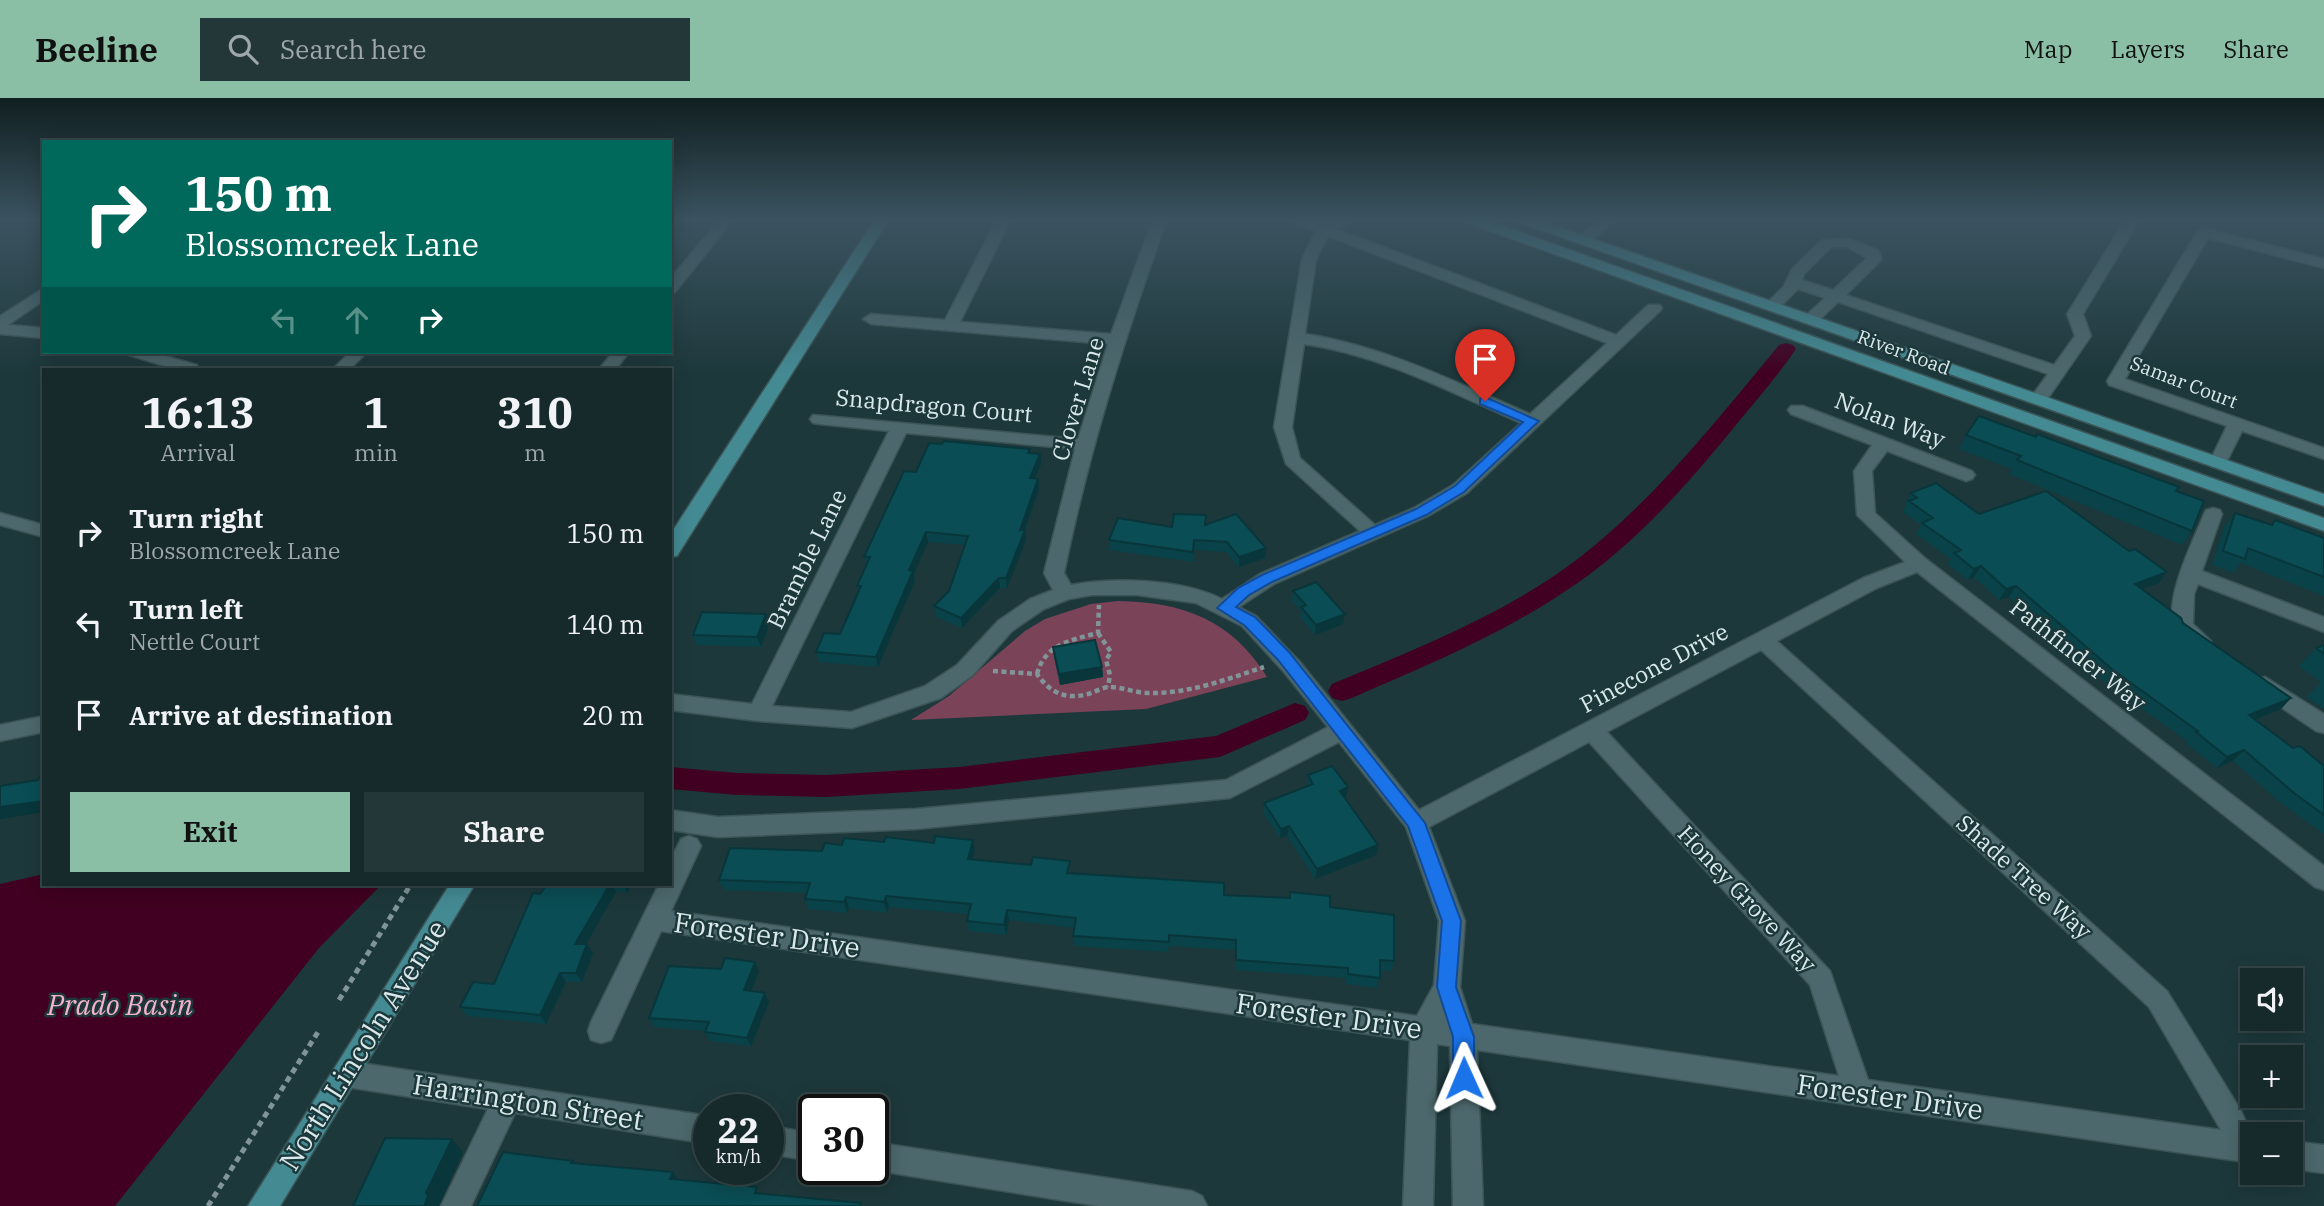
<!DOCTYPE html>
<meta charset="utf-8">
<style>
:root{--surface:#162a2c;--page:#233638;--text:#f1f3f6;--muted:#9ea7a9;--line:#354648;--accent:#8abfa5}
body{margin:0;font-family:"IBM Plex Serif",serif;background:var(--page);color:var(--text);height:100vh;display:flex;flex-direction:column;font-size:26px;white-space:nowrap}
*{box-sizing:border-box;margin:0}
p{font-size:23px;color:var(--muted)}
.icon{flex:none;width:38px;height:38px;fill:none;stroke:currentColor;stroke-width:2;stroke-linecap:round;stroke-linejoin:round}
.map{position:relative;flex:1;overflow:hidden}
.drawer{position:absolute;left:42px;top:270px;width:630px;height:518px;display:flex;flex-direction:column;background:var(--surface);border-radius:0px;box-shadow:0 4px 18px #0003,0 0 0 2px var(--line)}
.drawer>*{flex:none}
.hud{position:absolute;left:42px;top:42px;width:630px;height:214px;border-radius:0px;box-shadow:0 4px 18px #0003,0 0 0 2px var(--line);background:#00695c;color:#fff;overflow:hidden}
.fabs{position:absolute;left:2240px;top:870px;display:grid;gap:14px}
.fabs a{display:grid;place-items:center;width:63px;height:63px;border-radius:0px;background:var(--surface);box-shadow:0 4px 18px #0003,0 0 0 2px var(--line);font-size:35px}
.speed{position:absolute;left:693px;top:996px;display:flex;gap:14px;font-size:35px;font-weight:700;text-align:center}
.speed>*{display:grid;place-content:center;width:91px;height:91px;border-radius:50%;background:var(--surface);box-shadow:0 4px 18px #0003,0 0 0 2px var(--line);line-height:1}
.speed small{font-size:18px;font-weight:400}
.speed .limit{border:4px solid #111;border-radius:10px;background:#fff;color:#111}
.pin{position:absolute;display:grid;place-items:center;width:60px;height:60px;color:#fff;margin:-72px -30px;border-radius:50% 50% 50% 0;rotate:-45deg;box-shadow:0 0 7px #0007}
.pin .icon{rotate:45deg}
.me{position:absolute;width:77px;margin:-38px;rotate:359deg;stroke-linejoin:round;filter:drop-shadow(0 0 5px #0008)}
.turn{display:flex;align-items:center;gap:24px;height:147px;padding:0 28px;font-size:32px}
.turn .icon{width:91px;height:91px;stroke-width:2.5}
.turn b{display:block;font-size:49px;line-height:60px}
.lanes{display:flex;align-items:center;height:66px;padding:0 28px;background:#0003;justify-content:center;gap:35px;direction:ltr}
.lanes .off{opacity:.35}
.eta{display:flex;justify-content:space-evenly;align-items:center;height:119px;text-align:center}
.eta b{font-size:42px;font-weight:700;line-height:49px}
.cta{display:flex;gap:14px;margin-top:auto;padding:14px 28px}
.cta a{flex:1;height:80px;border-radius:0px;background:var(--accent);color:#111;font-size:28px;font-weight:700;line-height:80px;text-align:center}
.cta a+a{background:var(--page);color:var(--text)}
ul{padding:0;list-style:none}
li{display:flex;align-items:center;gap:21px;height:91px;padding:0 28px}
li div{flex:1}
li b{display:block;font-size:26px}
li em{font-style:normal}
header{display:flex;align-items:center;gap:42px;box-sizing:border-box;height:98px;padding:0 35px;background:var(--accent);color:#111}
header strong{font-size:33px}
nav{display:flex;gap:38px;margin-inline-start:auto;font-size:24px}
.search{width:490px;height:63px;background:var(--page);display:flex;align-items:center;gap:18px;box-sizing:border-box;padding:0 24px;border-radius:0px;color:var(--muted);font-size:26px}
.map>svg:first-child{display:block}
.green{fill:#7b4358}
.water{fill:#410021}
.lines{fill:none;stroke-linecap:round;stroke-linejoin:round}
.canal{fill:#410021;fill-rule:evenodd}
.minor-casing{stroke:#3b5456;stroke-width:3}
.major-casing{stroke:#3b5456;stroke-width:3}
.path-far1{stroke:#819598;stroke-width:4.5;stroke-dasharray:5 3.5;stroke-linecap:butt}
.path{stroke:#819598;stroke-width:5;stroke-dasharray:6 4.5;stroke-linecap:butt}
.minor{fill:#4c686c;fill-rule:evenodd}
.major{fill:#448a93;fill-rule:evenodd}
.wall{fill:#094248}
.shaded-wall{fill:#08363b}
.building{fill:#0b4d54;stroke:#08363b;stroke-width:2}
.route{fill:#1a73e8;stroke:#114b97;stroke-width:2}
.labels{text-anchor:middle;stroke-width:5;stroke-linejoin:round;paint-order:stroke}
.far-street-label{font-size:19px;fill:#dae9eb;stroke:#1d383b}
.street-label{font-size:23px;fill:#dae9eb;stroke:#1d383b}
.near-street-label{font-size:28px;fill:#dae9eb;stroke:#1d383b}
.near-water-label{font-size:28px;font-style:italic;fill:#f4b3ca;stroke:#1d383b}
</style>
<header>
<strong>Beeline</strong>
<div class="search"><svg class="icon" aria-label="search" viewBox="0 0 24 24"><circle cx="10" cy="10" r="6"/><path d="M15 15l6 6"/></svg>Search here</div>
<nav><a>Map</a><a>Layers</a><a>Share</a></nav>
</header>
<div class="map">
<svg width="2324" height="1108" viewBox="0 0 2324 1108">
<rect width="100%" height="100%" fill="#1d383b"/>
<path class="green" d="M1118 503C1183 504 1232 522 1267 579L1146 611 911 622 949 598 1025 533 1045 521 1091 506Z"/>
<path class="water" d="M44 776V786H382L319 850 115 1108H0V786Z"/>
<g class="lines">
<g class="canal">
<path d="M1786 245 1793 247 1796 251C1779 276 1759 299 1740 322 1688 386 1632 451 1561 496 1496 539 1423 569 1352 600L1342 603 1332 600 1328 593 1332 586C1417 550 1506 516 1579 460 1656 400 1717 322 1779 247Z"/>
<path d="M1295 605 1305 608 1309 615 1305 622 1220 659 959 691 826 699 737 697 670 691V669L737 675 826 677 959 669 1216 638Z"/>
</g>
<g class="minor-casing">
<g id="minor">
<path d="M720 121H734L675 194 670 196V181Z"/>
<path d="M997 121H1011L960 224 1111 236 1153 121H1167C1125 239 1089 352 1064 475L1071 487C1116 479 1181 481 1222 501L1260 476 1360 433 1286 366 1274 329 1302 161 1316 133 1291 124 1289 121 1316 124V121H1330V124L1357 121 1336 131 1616 237 1648 207H1660L1662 210 1660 213 1467 395 1428 418 1274 486 1239 509 1256 518 1300 564 1419 712 1863 480 1905 464 1857 417 1854 373 1872 347 1791 316 1788 312 1791 308H1803L1972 373 1975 377 1972 381 1966 383 1887 353 1872 373 1875 415 1926 461 2324 768V792L2315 789 1917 474 1877 490 1777 543 2167 893 2240 1011 2252 1037V1065L1477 952 1483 1108H1453L1450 948 1437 946 1433 1108H1403L1410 942 661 833 611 942 601 945 591 942 588 933 591 924 659 786H670V762L681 741 689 738 697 741 701 748 671 813 1417 918 1434 887 1439 823 1406 729 1339 644 1230 700 916 731 718 739 670 732V712L718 719 916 711 1226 682 1328 629 1284 574 1242 528 1196 505 1137 497H1092L1069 501 1044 511 1012 533 973 577 941 600 852 630 758 623 670 612V596L752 606 889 333 819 326 813 325 810 321 813 317 1078 341 1108 246 871 226 863 221 871 216 945 222ZM1328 138 1607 245 1530 316C1457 285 1385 248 1305 236L1316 161ZM1304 246C1381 257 1450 294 1521 325L1453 387 1414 410 1375 427 1300 360 1292 329ZM906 335 1075 351 1044 475 1053 492 1030 501 998 523 957 567 925 588 851 614 772 608ZM1761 552 2149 909 2221 1032 1868 982 1830 873 1607 634ZM1589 644 1810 887 1839 978 1472 926 1460 889 1465 823 1429 729Z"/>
<path d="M1601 121H1617L1588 145H1578L1576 142 1578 139Z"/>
<path d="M2126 121H2140L2083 216 2091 238 2044 306 2038 307 2029 302 2048 276 1838 204 1816 225H1804L1802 222 1804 219 1825 200 1798 191 1778 211 1772 213 1764 208 1784 188 1792 171 1822 142 1849 141 1878 152 1882 161 1846 197 2054 267 2075 238 2067 216ZM1831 149H1847L1867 160 1833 192 1802 182 1804 176Z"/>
<path d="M2204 130 2324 161V170L2208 140 2125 281 2324 350V361L2242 333 2224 369H2212L2209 365 2227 328 2109 287 2107 283 2197 134Z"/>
<path d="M44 190V202L8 227 44 230V240L0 236V218Z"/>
<path d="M127 254H151L197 267 199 271H174L129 257Z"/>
<path d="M350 254H367L350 271H333Z"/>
<path d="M613 254H629L616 271H599Z"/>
<path d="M2213 410 2220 412 2222 416 2202 473 2324 519V534L2198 486 2194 496 2193 526 2211 543 2208 548C2197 551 2192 547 2184 540 2179 537 2174 534 2173 528 2166 496 2192 446 2204 416L2206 412Z"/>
<path d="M0 415 44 427V439L0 427Z"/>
<path d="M2265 579 2324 616V635L2316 633 2257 593 2254 587 2257 581Z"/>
<path d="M44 618V634L0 643V627Z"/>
<path d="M347 963 709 1018V1046L515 1015 471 1108H441L488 1011 347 989 337 985 333 976 337 967Z"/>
<path d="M768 1028 814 1035V1063L768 1056Z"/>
<path d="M2291 1043 2324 1047V1075L2291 1071Z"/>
<path d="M873 1044 1192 1093 1202 1098 1207 1108H1098L873 1072 870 1071H873Z"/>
</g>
</g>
<g class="major-casing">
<g id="major">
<path d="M875 121H889L677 458 670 459V437Z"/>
<path d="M1463 121H1483L2324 420V433L1465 124Z"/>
<path d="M1516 121H1536L2324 396V408L1518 124Z"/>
<path d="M450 786H475L280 1108H248Z"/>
</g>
</g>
<g class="path-far1">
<path d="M1098 535 1111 554 1106 562 1110 577 1108 589"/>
<path d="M993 573 1037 576C1050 595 1066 602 1088 596 1095 594 1103 589 1109 589 1123 589 1138 596 1152 595 1191 595 1228 581 1264 569"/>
<path d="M1037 576C1045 546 1071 542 1098 535L1099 507"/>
</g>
<g class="path">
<path d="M339 902 411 786"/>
<path d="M208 1108 318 934"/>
</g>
<use href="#minor" class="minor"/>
<use href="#major" class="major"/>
</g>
<g class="wall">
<path d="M1966 337 2176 393 2192 433 2182 447 2009 376 2012 371 1959 351Z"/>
<path d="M1030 355 1040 356 1041 366 1035 381H1038L1039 391 1025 432 1026 442 1007 490H1000L962 530 936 519 934 508 949 493 965 447 928 444 914 476 915 483 878 569 819 564 816 554 840 536 858 495 857 488 866 468 864 459 916 374Z"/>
<path d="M1911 395 1979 416 2159 485 2142 491 2183 525 2291 600 2281 611 2255 622 2293 650 2324 668V736L2282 706 2233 663 2217 670 2186 645 2187 643 2105 584 2009 499 1999 502 1974 479 1968 482 1947 466 1951 461 1916 436 1921 427 1903 414 1906 407 1905 406Z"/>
<path d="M2235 415 2271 427 2275 422 2324 440V498L2241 465 2233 475 2212 467 2224 429Z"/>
<path d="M1206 426 1266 450 1265 460 1239 469 1226 454 1194 452 1193 464 1110 452 1109 442 1172 429Z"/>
<path d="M1293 493 1343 526 1315 537 1300 519 1301 513 1292 503Z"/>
<path d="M769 526 761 549 697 547 693 537Z"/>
<path d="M2324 547V611L2307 599 2321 584 2299 568 2316 550Z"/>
<path d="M1053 549 1102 569 1103 579 1060 587 1054 559Z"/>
<path d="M1308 677 1348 689 1346 699 1345 700 1376 757 1315 781 1287 738 1280 740 1263 715 1264 705 1307 688Z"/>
<path d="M973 742 975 752 972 761 1070 773V775L1224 797 1330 809 1394 863 1391 873 1380 872 1377 890 1346 886V880L1235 872V852L1169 848 1168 854 1074 848 1073 838 1074 830 1009 822 1006 837 969 833 967 823 968 816 889 809 887 815 849 810 847 815 808 811 805 801 807 795 724 792 719 782 822 753 842 747 884 744 934 745Z"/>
<path d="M547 786H632L627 795 616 794 586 846 593 855 582 884H566L546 926 467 918 460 909 494 886Z"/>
<path d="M759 873 751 893 769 904 751 948 710 943 705 934 706 933 654 929 649 920Z"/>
</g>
<g class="shaded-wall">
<path d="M1040 356 1041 366 1031 390 1030 380Z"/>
<path d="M1038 381 1039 391 1023 437 1025 432 1026 442 1007 490 1006 480 1020 432Z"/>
<path d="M926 434 928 444 914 476 915 483 878 569 876 559 909 472Z"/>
<path d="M1266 450 1265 460 1239 469V459Z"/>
<path d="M1981 468 1974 479 1968 482 1974 471Z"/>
<path d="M2167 474 2159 485 2126 497 2135 486Z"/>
<path d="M999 480 1000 490 962 530 961 520Z"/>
<path d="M2016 488 2009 499 1999 502 2006 491Z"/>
<path d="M766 516 769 526 761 549 757 539Z"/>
<path d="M1345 516 1343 526 1315 537 1316 527Z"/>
<path d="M1102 569 1103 579 1060 587 1059 576Z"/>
<path d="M2291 600 2281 611 2239 628 2249 617Z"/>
<path d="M2244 652 2233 663 2217 670 2227 659Z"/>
<path d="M1348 689 1346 699 1338 702 1340 693Z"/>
<path d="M44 703V714L1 721 0 722V709Z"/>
<path d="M1289 728 1287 738 1280 740 1281 731Z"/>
<path d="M973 742 975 752 970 771 968 761Z"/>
<path d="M1378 747 1376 757 1315 781 1317 771Z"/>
<path d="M610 786H612L616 794 581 855 575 846Z"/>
<path d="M623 786H632L627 795Z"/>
<path d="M886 798 889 809 887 815 884 804Z"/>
<path d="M846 799 849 810 847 815 844 804Z"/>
<path d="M1007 812 1009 822 1006 837 1004 827Z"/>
<path d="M587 846 593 855 582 884 576 875Z"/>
<path d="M755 864 759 873 748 901 744 892Z"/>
<path d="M560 875 566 884 546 926 540 917Z"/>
<path d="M765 895 769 904 751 948 747 940Z"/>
<path d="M452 1041 463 1054 439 1108H424L426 1095Z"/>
<path d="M673 1074 681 1086 670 1081Z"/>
</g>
<g class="building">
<path d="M1979 318 2036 339 2037 336 2179 389 2176 393 2204 403 2192 433 2017 362 2021 358 1966 337Z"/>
<path d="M944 343 1030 351 1028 355 1040 356 1030 380 1038 381 1020 432H1025L1006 480H999L961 520 934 508 949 493 968 438 926 434 909 472 913 473 876 559 816 554 824 535 840 536 861 488H857L870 459H864L904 373 916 374 929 345 942 346Z"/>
<path d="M1936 385 1979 416 2046 393 2129 453 2135 451 2167 474 2135 486 2181 520 2183 525 2291 600 2249 617 2293 650 2300 648 2324 668V717L2294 695 2244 652 2227 659 2196 634 2198 633 2113 572 2016 488 2006 491 1981 468 1974 471 1954 455 1961 452 1922 425 1933 420 1909 403 1917 400 1911 395Z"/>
<path d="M2235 415 2272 427 2275 422 2324 440V479L2248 450 2245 461 2223 453Z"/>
<path d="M1174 416 1206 417 1205 427 1236 416 1266 450 1239 459 1227 444 1194 442 1193 454 1109 442 1118 420 1172 429Z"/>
<path d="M1316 484 1345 516 1316 527 1301 509 1306 507 1293 493Z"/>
<path d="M702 514 766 516 757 539 693 537Z"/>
<path d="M1095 542 1102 569 1059 576 1053 549Z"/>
<path d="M2324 547V556L2316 550Z"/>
<path d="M1332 668 1348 689 1340 693 1378 747 1317 771 1289 728 1281 731 1264 705 1313 686 1308 677Z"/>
<path d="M44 672V703L0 709V688L38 682Z"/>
<path d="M935 738 973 742 968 761 1031 767 1033 759 1070 763 1067 775 1224 785V797L1290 800V794L1330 798V809L1394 817V863L1380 862V880L1348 876V870L1236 862V842L1169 837V844L1073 838 1076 820 1007 812 1004 827 967 823 971 806 886 798 884 804 846 799 844 804 805 801 810 785 719 782 730 750 822 753 825 745 842 747 844 740 884 744 886 739 934 745Z"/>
<path d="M547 786H610L575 846H587L576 875H560L540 917 460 909 473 884 494 886 533 795 540 796Z"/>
<path d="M725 860 755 864 744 892 765 895 747 940 705 934 709 924 649 920 669 868 721 871Z"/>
<path d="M385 1040 452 1041 426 1095 428 1098 424 1108H353Z"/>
<path d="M503 1054 573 1063 571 1065 673 1074 670 1081 757 1089 755 1095 861 1105 860 1108H477Z"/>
</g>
<linearGradient id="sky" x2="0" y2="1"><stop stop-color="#101f20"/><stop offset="0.44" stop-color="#3a5360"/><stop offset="1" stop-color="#3a5360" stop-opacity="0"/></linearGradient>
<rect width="2324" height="276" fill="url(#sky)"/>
<path class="route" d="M1485 299 1539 323 1464 394 1426 417 1272 484 1249 497 1236 509 1255 519 1289 554 1425 725 1461 823 1456 889 1474 939V980L1471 987 1464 990 1456 987 1453 980V939L1437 889 1442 823 1408 728 1278 562 1244 527 1217 510 1238 490 1262 477 1416 411 1455 388 1523 324 1480 306V301Z"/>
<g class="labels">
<g class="far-street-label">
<text transform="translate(1904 254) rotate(20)" y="7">River Road</text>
<text transform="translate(2184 284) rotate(21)" y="7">Samar Court</text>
</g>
<g class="street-label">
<text transform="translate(1078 301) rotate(-73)" y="8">Clover Lane</text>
<text transform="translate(934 308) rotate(5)" y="8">Snapdragon Court</text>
<text transform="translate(1890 322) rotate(21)" y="8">Nolan Way</text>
<text transform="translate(807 461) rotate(-64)" y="8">Bramble Lane</text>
<text transform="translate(2078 557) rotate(38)" y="8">Pathfinder Way</text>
<text transform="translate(1654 570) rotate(-28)" y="8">Pinecone Drive</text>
<text transform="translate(2024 779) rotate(42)" y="8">Shade Tree Way</text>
<text transform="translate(1747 801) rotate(47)" y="8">Honey Grove Way</text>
</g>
<g class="near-street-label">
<text transform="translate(767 837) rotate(8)" y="10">Forester Drive</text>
<text transform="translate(1329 918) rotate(8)" y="10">Forester Drive</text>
<text transform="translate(363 947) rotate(-58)" y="10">North Lincoln Avenue</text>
<text transform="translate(1890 999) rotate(8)" y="10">Forester Drive</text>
<text transform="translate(528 1004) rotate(9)" y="10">Harrington Street</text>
</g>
<g class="near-water-label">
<text x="120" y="917">Prado Basin</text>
</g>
</g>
</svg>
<div class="fabs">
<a><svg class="icon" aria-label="sound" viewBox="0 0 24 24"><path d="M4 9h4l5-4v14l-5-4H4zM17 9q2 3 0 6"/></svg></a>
<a>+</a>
<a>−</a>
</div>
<div class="speed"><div>22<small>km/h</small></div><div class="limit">30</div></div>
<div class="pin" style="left:1485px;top:303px;background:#d93025"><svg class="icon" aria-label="arrive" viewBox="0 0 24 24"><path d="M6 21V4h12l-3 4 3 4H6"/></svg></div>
<svg class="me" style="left:1464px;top:980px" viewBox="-20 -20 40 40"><path d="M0-17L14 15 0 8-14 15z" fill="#1a73e8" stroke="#fff" stroke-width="4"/></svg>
<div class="hud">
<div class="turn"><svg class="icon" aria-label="right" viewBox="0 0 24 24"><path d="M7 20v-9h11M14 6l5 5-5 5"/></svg><div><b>150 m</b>Blossomcreek Lane</div></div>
<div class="lanes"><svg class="icon off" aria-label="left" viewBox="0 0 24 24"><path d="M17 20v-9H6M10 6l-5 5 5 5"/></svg><svg class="icon off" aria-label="ahead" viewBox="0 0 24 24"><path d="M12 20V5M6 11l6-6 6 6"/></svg><svg class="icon" aria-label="right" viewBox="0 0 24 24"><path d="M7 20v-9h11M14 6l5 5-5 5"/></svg></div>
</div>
<section class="drawer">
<div class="eta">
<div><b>16:13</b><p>Arrival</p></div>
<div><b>1</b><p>min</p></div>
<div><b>310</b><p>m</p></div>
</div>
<ul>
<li><svg class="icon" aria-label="right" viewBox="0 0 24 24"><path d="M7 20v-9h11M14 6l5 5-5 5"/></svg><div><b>Turn right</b><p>Blossomcreek Lane</p></div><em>150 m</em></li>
<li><svg class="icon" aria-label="left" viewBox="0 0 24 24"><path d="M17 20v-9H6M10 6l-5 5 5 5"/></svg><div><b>Turn left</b><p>Nettle Court</p></div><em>140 m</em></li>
<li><svg class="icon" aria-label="arrive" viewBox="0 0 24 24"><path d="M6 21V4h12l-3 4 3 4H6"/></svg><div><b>Arrive at destination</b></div><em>20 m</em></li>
</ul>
<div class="cta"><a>Exit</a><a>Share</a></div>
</section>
</div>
